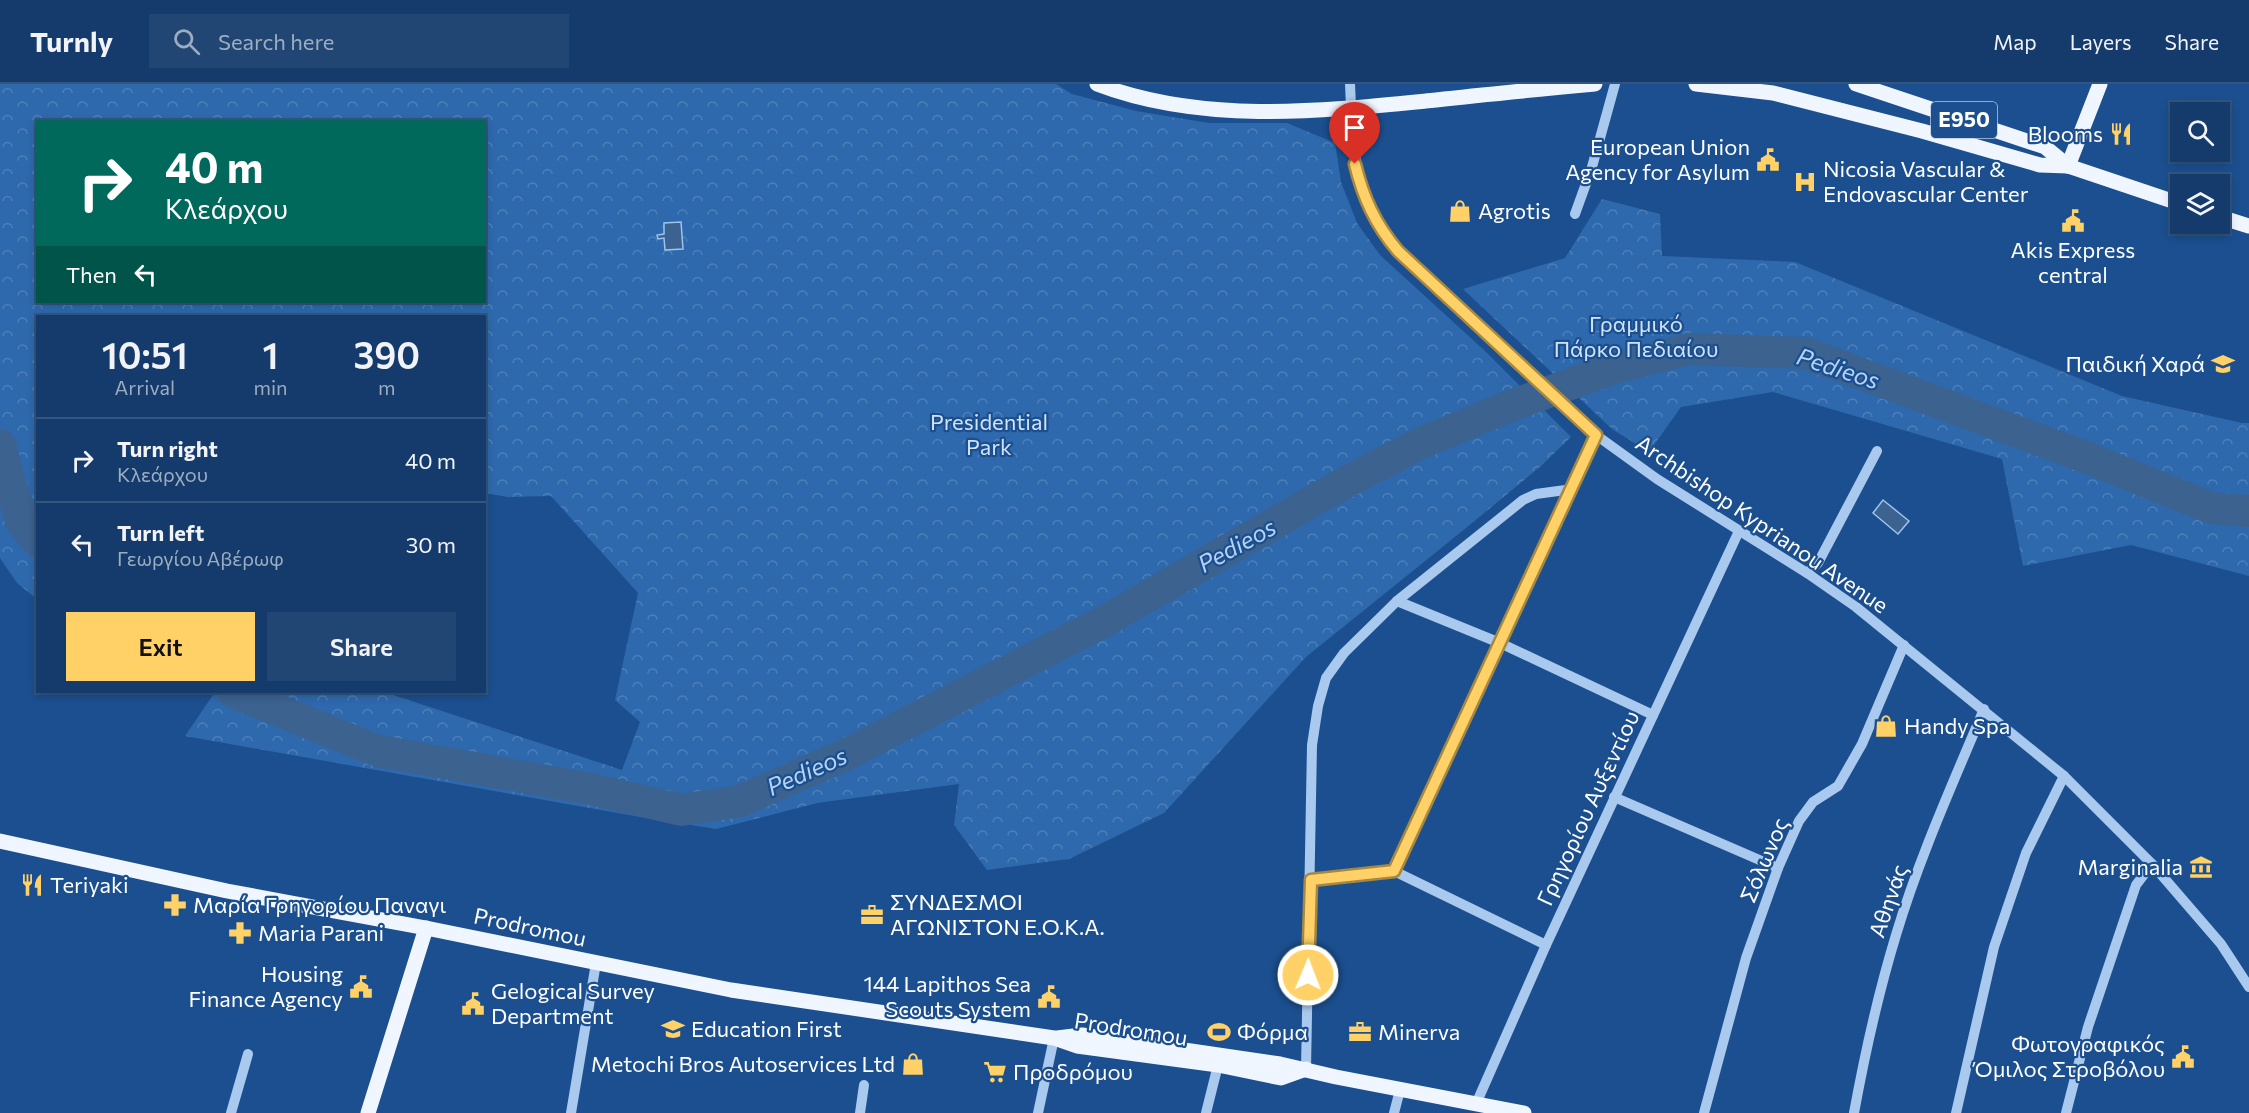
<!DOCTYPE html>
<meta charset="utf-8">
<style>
:root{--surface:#143b6b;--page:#214673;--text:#f1f3f6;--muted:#9dadc1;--line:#33557e;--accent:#ffd166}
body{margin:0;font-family:Commissioner,sans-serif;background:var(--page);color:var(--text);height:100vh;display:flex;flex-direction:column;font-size:22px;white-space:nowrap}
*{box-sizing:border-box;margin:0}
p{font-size:20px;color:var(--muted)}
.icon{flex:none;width:33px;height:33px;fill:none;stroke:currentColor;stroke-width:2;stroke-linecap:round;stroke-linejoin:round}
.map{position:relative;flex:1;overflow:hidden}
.drawer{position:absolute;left:36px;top:231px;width:450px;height:378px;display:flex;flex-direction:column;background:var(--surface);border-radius:0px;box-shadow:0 3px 9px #0003,0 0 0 2px var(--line)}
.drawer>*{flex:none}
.banner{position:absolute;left:36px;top:36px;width:450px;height:183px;border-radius:0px;box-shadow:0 3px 9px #0003,0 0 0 2px var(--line);background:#00695c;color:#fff;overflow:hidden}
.controls{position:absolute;left:2170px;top:18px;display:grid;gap:12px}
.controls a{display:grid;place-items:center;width:60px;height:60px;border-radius:0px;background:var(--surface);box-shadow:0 3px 9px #0003,0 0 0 2px var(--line);font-size:30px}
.pin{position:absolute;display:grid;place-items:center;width:51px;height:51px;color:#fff;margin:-62px -26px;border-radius:50% 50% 50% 0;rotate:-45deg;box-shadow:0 0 6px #0007}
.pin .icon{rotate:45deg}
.me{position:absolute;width:66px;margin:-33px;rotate:1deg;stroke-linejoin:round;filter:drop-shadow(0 0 4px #0008)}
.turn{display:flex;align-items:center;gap:21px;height:126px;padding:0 30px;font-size:27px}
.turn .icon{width:78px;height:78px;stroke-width:2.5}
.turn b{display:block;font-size:42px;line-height:51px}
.then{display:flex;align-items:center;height:57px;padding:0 30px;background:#0003;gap:12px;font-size:22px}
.eta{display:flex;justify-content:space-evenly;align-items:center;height:102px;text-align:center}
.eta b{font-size:36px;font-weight:600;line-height:42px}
.action{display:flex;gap:12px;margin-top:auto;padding:12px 30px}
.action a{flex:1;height:69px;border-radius:0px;background:var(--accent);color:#111;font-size:24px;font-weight:600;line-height:69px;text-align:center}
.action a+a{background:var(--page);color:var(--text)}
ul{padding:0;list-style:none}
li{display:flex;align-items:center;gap:18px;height:84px;padding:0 30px;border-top:2px solid var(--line)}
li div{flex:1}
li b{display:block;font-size:22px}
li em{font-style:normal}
header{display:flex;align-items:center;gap:36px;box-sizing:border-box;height:84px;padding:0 30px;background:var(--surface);border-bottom:2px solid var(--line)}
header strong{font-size:28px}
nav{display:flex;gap:33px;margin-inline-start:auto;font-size:21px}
.search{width:420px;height:54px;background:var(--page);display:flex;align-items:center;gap:15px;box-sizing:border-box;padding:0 21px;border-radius:0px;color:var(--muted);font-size:22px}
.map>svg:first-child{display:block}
.park{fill:url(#park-crowns);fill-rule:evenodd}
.water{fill:#3c6290;stroke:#9cc4f0;stroke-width:1.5}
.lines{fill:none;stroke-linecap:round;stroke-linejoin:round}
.river{stroke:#3c6290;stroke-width:32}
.minor{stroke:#a9c9ee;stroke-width:10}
.major{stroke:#f0f6ff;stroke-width:15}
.route-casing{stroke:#a68842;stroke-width:15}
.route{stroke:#ffd166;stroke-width:10}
.labels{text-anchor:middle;stroke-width:4.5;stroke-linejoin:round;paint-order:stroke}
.shield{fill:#1b4f8f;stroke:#bbcadd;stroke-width:1.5}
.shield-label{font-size:21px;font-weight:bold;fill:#fff}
.poi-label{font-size:22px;fill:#fff;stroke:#1b4f8f;text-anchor:start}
.park-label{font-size:22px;fill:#cfe3fa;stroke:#1b4f8f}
.street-label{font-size:22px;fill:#fff;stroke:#1b4f8f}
.water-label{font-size:24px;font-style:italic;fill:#b5d3f5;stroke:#1b4f8f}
</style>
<header>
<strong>Turnly</strong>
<div class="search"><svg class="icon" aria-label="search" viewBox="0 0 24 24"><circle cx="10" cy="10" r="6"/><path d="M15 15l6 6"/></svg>Search here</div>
<nav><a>Map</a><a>Layers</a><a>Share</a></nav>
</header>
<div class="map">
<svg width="2249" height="1029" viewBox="0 0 2249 1029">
<defs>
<pattern id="park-crowns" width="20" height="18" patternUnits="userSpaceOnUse" patternTransform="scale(1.5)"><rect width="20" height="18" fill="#2e69ad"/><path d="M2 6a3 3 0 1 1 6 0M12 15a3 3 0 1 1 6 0" fill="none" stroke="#4d80b9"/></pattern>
</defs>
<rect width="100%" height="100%" fill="#1b4f8f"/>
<g class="park">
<path d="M0 0H1056L1072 10 1136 27 1209 39H1287L1335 59 1341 98 1357 139 1380 171 1485 267 1571 353 1541 382 1466 444 1306 573 1164 729 1069 775 987 786 954 741 959 700 817 719 716 745 629 731 185 652 215 608H384L622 686 640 638 615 616 638 509 551 412 508 413 485 409 484 232H38L37 515 17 499 0 474ZM38 38H484V218H38Z"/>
<path d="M1602 115 1660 130 1662 172 1795 178 2122 312 2242 339H2249V492L2131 461 2023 482 2002 375 1773 308 1681 323 1649 368 1612 345 1463 205 1565 174Z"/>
</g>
<g class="water">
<path d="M681 138 683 165 665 166 664 154 658 155 657 151 664 150V139Z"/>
<path d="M1883 416 1909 437 1898 450 1873 429Z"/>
</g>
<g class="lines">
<g class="river">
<path d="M0 361 21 437 38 458"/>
<path d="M233 608 378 667 591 705 681 726 740 717 845 671 1105 537 1337 403 1419 360 1505 324 1614 284 1689 265 1805 269 2088 374 2211 424 2249 427"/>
</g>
<g class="minor">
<path d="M1350 0C1353 66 1353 114 1398 167L1596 351 1657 395 1807 489 1856 523 2064 692 2152 780 2221 860 2249 903"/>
<path d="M1575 130 1592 83 1615 0"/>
<path d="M1807 489 1818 479 1877 367"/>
<path d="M1397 517 1500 559 1653 631"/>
<path d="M1614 713 1778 784"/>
<path d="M1394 787 1596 351"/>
<path d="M1311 796 1394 787 1546 861"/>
<path d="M1306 985 1312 661 1318 622 1326 594 1344 569 1397 517 1523 416 1536 410 1573 405"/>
<path d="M1476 1020 1546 861 1739 447"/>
<path d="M231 1029 248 970"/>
<path d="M571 1029 596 879"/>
<path d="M860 1029 864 1001"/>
<path d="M1038 1029 1054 954"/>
<path d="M1206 1029 1218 981"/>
<path d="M1394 1029 1400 1006"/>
<path d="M1704 1029 1746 874 1778 784 1799 737 1813 718 1838 702 1862 660 1904 561"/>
<path d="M1854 1029C1865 969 1878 910 1896 851 1919 774 1953 699 1984 625"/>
<path d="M1956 1029 1994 863 2026 769 2064 692"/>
<path d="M2066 1029 2088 943 2136 801 2152 780"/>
</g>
<g class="major">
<path d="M1097 0C1204 41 1325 27 1436 16 1489 10 1542 5 1595 0"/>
<path d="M1696 0 1773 9 1922 47 2040 81 2068 82 2181 120"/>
<path d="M1856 0 2045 63 2068 82"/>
<path d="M2068 82 2100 0"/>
<path d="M2220 133 2249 142"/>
<path d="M0 757 227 807 426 844 731 906 1054 954 1077 962 1218 981 1281 994 1306 985"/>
<path d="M1057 954 1082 951 1280 980 1336 993 1524 1029"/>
<path d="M368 1029 426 844"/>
</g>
</g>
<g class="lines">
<g class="route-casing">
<path id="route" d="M1308 891 1311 796 1394 787 1596 351 1398 167C1375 140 1363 113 1355 80"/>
</g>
<use href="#route" class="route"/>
</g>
<defs>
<g id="restaurant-bare" transform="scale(1.8)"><path d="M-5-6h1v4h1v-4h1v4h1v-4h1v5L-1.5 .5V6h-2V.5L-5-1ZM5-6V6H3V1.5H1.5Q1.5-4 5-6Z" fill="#ffd166" stroke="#1b4f8f" stroke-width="2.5" paint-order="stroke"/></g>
<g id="civic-bare" transform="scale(1.8)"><path d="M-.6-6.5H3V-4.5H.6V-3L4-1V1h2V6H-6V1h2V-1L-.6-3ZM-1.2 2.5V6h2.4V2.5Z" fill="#ffd166" stroke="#1b4f8f" stroke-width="2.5" paint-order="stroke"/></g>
<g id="hospital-bare" transform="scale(1.8)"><path d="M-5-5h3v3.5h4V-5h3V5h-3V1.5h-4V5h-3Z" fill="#ffd166" stroke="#1b4f8f" stroke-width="2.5" paint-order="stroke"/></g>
<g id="shop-bare" transform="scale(1.8)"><path d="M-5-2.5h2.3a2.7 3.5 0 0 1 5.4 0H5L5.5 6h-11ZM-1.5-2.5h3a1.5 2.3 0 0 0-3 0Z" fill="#ffd166" stroke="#1b4f8f" stroke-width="2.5" paint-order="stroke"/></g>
<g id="school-bare" transform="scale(1.8)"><path d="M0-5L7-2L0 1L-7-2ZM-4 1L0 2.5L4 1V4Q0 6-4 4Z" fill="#ffd166" stroke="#1b4f8f" stroke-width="2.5" paint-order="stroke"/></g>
<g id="museum-bare" transform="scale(1.8)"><path d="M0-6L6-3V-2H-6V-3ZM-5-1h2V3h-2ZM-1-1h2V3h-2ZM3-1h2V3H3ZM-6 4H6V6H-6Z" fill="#ffd166" stroke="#1b4f8f" stroke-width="2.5" paint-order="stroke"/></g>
<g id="pharmacy-bare" transform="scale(1.8)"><path d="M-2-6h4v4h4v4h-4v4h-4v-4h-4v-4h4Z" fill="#ffd166" stroke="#1b4f8f" stroke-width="2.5" paint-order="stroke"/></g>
<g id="office-bare" transform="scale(1.8)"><path d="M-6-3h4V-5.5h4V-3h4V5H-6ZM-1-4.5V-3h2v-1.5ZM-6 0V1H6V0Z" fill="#ffd166" stroke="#1b4f8f" stroke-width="2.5" paint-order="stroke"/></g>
<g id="stadium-bare" transform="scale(1.8)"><path d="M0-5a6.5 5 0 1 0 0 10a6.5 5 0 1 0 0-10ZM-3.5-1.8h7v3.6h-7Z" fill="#ffd166" stroke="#1b4f8f" stroke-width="2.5" paint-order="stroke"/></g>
<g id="supermarket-bare" transform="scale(1.8)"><path d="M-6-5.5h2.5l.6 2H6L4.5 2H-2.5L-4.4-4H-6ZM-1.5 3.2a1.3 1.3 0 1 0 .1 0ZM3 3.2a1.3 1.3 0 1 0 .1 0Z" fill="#ffd166" stroke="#1b4f8f" stroke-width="2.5" paint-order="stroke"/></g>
</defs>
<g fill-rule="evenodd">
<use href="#restaurant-bare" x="2121" y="50"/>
<use href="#civic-bare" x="1768" y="76"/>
<use href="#hospital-bare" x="1805" y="98"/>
<use href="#shop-bare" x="1460" y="127"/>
<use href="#civic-bare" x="2073" y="137"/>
<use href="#school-bare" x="2223" y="280"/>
<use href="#shop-bare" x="1886" y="642"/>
<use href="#museum-bare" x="2201" y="783"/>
<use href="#restaurant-bare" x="32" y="801"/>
<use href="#pharmacy-bare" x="175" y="821"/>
<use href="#office-bare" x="872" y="831"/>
<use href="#pharmacy-bare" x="240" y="849"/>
<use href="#civic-bare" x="361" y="903"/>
<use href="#civic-bare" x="1049" y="913"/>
<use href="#civic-bare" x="473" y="920"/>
<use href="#school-bare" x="673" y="945"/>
<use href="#stadium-bare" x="1219" y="948"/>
<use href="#office-bare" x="1360" y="948"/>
<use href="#civic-bare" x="2183" y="973"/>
<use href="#shop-bare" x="913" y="980"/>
<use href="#supermarket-bare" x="995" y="988"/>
</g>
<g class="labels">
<rect class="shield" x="1931" y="18" width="66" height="36" rx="4.5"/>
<g class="shield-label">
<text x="1964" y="43">E950</text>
</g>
<g class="poi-label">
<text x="2103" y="58" text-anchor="end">Blooms</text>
<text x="1750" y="71" text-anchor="end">European Union<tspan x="1750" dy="25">Agency for Asylum</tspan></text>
<text x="1823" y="93">Nicosia Vascular &amp;<tspan x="1823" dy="25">Endovascular Center</tspan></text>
<text x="1478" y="135">Agrotis</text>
<text x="2073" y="174" text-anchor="middle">Akis Express<tspan x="2073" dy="25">central</tspan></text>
<text x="2205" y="288" text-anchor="end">Παιδική Χαρά</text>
<text x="1904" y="650">Handy Spa</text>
<text x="2183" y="791" text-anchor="end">Marginalia</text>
<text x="50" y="809">Teriyaki</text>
<text x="890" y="826">ΣΥΝΔΕΣΜΟΙ<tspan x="890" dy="25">ΑΓΩΝΙΣΤΟΝ Ε.Ο.Κ.Α.</tspan></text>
<text x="193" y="829">Μαρία Γρηγορίου Παναγι</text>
<text x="258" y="857">Maria Parani</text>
<text x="343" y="898" text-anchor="end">Housing<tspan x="343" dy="25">Finance Agency</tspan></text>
<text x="1031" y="908" text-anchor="end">144 Lapithos Sea<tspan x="1031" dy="25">Scouts System</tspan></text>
<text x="491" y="915">Gelogical Survey<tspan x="491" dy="25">Department</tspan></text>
<text x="691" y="953">Education First</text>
<text x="1237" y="956">Φόρμα</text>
<text x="1378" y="956">Minerva</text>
<text x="2165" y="968" text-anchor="end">Φωτογραφικός<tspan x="2165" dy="25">Όμιλος Στροβόλου</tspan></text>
<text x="895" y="988" text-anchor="end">Metochi Bros Autoservices Ltd</text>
<text x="1013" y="996">Προδρόμου</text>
</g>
<g class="park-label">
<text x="1636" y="248">Γραμμικό<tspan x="1636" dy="25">Πάρκο Πεδιαίου</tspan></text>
<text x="989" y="346">Presidential<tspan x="989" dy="25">Park</tspan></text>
</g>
<g class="street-label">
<text transform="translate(1762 440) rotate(34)" y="8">Archbishop Kyprianou Avenue</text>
<text transform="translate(1588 724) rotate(-65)" y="8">Γρηγορίου Αυξεντίου</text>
<text transform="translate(1764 776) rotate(-67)" y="8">Σόλωνος</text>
<text transform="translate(1888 817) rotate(-71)" y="8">Αθηνάς</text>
<text transform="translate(530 843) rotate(12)" y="8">Prodromou</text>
<text transform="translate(1131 945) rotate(9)" y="8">Prodromou</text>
</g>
<g class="water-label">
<text transform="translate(1838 285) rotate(18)" y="8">Pedieos</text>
<text transform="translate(1237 462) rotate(-29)" y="8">Pedieos</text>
<text transform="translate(807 688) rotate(-24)" y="8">Pedieos</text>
</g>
</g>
</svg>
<div class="controls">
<a><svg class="icon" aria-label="search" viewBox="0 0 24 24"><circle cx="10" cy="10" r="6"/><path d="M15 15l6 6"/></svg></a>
<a><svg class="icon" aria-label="layers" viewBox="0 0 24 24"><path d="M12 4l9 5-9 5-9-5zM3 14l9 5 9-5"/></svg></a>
</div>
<div class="pin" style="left:1355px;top:80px;background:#d93025"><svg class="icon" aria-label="arrive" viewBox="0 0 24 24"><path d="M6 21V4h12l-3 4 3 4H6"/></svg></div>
<svg class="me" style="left:1308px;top:891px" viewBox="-20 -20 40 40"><circle r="17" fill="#ffd166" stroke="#fff" stroke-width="3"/><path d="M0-11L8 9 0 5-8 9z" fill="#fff"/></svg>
<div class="banner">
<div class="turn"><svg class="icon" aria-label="right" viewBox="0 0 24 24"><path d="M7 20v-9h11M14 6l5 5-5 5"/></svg><div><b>40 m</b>Κλεάρχου</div></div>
<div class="then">Then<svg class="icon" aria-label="left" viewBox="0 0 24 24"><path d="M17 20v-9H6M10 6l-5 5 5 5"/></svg></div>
</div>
<section class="drawer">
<div class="eta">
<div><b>10:51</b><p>Arrival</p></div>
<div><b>1</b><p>min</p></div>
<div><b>390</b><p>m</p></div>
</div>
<ul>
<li><svg class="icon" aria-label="right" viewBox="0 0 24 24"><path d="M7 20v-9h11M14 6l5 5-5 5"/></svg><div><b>Turn right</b><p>Κλεάρχου</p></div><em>40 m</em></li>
<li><svg class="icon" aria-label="left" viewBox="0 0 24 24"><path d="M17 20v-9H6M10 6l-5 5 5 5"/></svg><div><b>Turn left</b><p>Γεωργίου Αβέρωφ</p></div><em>30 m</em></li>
</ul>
<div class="action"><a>Exit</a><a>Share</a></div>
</section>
</div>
